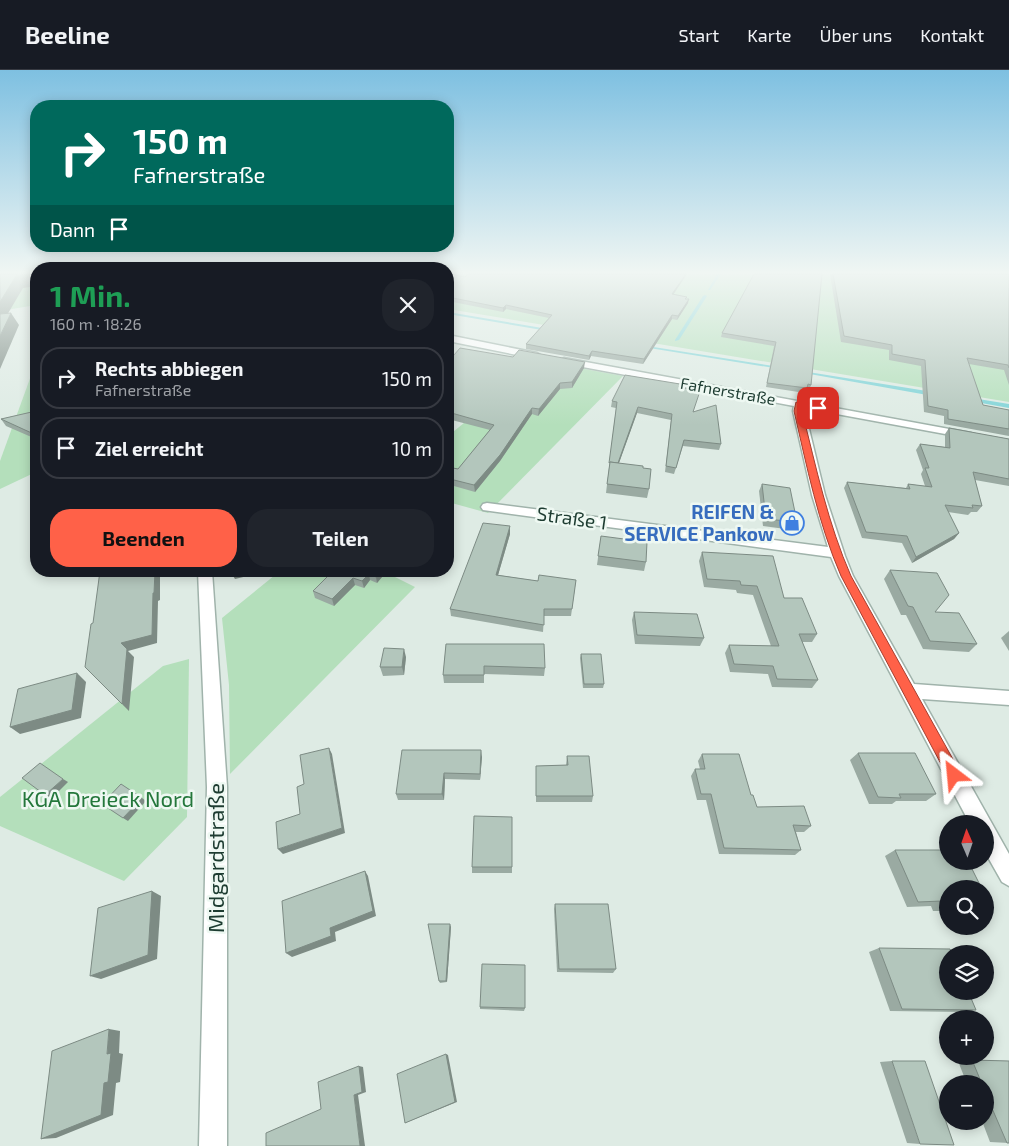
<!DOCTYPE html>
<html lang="de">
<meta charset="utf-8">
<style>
:root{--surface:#171b24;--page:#20242c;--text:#f1f3f6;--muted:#9ea1a6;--line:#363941;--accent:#ff6148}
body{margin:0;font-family:"Exo 2",sans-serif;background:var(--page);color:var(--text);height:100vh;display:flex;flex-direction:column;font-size:19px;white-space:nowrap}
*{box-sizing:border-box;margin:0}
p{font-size:16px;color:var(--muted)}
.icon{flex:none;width:28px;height:28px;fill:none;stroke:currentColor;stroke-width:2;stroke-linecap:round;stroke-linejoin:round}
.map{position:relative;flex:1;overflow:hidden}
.panel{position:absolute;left:30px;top:192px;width:424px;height:315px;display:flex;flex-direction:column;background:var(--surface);border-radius:20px;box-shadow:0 2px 12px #0003}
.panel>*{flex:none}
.hud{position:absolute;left:30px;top:30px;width:424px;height:152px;border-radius:20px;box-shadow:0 2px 12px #0003;background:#00695c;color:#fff;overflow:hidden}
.needle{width:32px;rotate:358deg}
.controls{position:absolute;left:939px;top:745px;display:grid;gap:10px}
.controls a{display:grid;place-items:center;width:55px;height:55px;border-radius:50%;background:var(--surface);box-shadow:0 2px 12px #0003;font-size:25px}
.pin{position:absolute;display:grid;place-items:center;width:42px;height:42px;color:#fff;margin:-21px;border-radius:10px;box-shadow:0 2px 8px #0006}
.me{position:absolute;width:55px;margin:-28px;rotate:331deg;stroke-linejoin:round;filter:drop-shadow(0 0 4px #0008)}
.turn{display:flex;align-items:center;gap:18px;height:105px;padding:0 20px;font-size:22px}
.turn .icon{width:65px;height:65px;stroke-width:2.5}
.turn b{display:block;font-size:35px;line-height:42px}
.then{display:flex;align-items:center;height:48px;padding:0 20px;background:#0003;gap:10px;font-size:19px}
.round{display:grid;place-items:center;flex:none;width:52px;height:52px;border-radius:20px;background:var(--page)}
.headline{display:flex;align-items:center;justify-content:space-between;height:85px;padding:0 20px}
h1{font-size:30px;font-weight:700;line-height:38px;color:#1e9e55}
.primary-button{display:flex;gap:10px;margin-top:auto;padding:10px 20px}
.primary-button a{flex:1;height:58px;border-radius:20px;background:var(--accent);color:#111;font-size:20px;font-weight:700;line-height:58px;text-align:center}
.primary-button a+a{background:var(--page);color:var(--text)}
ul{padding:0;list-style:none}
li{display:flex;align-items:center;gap:15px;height:62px;margin:0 10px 8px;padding:0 10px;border:2px solid var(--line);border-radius:20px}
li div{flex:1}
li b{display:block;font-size:19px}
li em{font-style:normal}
header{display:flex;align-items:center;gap:30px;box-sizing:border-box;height:70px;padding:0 25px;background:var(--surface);border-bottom:1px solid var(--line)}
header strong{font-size:24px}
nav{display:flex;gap:28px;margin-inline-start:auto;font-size:18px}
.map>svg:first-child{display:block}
.green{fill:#b4dfbb}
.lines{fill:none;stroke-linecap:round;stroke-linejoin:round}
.stream{fill:#7fd3d7;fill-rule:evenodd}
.minor-casing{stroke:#a0b3ab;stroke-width:3}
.minor{fill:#fff;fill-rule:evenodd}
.wall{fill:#9aaaa2}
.shaded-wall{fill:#7d8b84}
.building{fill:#b3c6bc;stroke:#7d8b84}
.route{fill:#ff6148;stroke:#a63f2f}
.labels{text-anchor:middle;stroke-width:5;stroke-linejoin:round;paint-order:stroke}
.far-street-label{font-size:16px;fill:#1d3c31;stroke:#eef8f2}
.shop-label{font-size:19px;font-weight:bold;fill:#366cbe;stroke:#eef8f2;text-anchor:end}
.street-label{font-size:19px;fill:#1d3c31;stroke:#eef8f2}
.near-park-label{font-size:22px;fill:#24773b;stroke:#eef8f2}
.near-street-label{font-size:22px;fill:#1d3c31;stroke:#eef8f2}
</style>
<header>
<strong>Beeline</strong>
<nav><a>Start</a><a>Karte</a><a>Über uns</a><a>Kontakt</a></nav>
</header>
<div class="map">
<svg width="1009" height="1076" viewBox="0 0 1009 1076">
<rect width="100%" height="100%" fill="#deebe4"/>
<g class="green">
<path d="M0 204H36V235L0 241Z"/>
<path d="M448 204H1009V332L448 239Z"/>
<path d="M540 291 623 306 488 443 448 432V366Z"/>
<path d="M36 292V402L0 419V391Z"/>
<path d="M280 501H383L415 517 230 704 229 615 222 548Z"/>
<path d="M189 589 187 747 124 811 0 756V727L163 596Z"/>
</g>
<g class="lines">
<g class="stream">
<path d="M717 204H721L710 220H708Z"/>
<path d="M705 225 707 226 679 270 675 271V270L703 226Z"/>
<path d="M448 242 548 259 550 260 548 261 448 244Z"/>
<path d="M641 275 780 297 782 298 780 299 643 277 641 276Z"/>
<path d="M802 301 933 322 936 324 933 326 804 303H802Z"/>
<path d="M972 328 1009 334V338L970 331V329Z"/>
</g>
<g class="minor-casing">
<g id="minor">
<path d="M448 265 537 283 542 286 537 289 448 271Z"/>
<path d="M564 288 971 363 972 365 971 367 967 368 804 338 825 425 845 486 853 506 914 614 1009 621V635L922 629 1009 784V816L1002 812 985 782V754H970L839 506 831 487 483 440 481 437 483 434 487 433 828 477 812 425 793 341 794 336 561 293 559 291Z"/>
<path d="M198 501H212L227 717V1076H199L207 717Z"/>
</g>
</g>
<use href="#minor" class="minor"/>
</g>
<g class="wall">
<path d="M448 204 465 207 674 224 686 229 688 233 677 250 672 249 643 294 591 286 589 290 526 279V274L549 248 506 239 503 242 448 231Z"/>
<path d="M754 204 811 315 809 320 807 319 805 323 766 317 774 276 721 267 722 263Z"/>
<path d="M830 204H1009V315L1004 300 969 294 983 335 1009 340V366L944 354V346L924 342 921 296 889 290V280L841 272Z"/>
<path d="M513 287 584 298 572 318 560 319 538 346 532 344 500 391 475 422 454 416 448 397 458 399 490 360 448 349V292Z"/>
<path d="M680 317 693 342 721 374 719 380 683 376 674 404 665 402 671 350 637 343 619 393 643 398 649 419 647 428 606 423 616 338 611 337 612 331Z"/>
<path d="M36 341V369L6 356 1 349Z"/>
<path d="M949 358 1009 369V416L975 410 982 436 977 442H971L968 445 948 442 959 463 954 469 912 493 902 473 862 468 844 418 847 412 906 418 908 414 925 416 921 404 923 400 916 380 920 374 945 377V364Z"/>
<path d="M762 414 797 452 793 460 763 456 759 421Z"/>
<path d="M510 456V464L498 505 538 511 576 510 571 546H544L543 562 451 546 450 539Z"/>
<path d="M601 466 646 492 644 501 597 495Z"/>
<path d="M702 482 784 528 817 564 812 572H802L818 610 812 618 772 617 768 604 730 602 725 583 729 575 771 576 753 525 737 523 736 520 704 517 699 491Z"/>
<path d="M890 500 935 542 977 574 969 582 923 579 906 545H901L884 509Z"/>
<path d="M329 501H387L377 513 370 510 364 518 355 515 334 536 315 528 313 521 330 504Z"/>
<path d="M634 542 704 568 700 576 635 574 632 550Z"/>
<path d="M1009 561V581L1001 568Z"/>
<path d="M446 574 545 598 544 606 484 604V613H444L443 605Z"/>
<path d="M581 584 604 614 603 618H583L580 588Z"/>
<path d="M406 587 404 605 383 606 380 597Z"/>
<path d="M858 683 936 724 926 731H896L892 734H869L850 690Z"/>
<path d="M702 684 751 725 757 737 811 756 804 762H796L801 780 795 785 719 784 706 730H697L691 706 695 699H700L698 691Z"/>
<path d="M567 686 593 726 592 732H536V696L566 695Z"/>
<path d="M482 687 480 710 445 709 444 730H398L396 724Z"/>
<path d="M512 747V803H472V797Z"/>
<path d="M895 780 948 819V841H933L931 836 907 837 885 786Z"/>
<path d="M555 834 616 899 613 903 557 902 554 839Z"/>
<path d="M451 857 447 912 440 913 439 911Z"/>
<path d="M879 878 976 940 963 942 890 941 869 882Z"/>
<path d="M480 937 525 938 524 941 480 939Z"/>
<path d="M972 990 1009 991V1073L990 1072 982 1051H985V1014H967L958 991Z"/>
<path d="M892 991 920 1074 907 1073 880 992Z"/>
</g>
<g class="shaded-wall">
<path d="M29 204H36V216L23 218 0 257V232L16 206Z"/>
<path d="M686 204H687L671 228 672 224Z"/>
<path d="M689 229 688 233 677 250 678 246Z"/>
<path d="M506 235V239L503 242V238Z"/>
<path d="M11 243 19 255 0 299V266Z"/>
<path d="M672 245V249L643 294 644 289Z"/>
<path d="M592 281 591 286 589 290V286Z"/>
<path d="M585 292 584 298 572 318V312Z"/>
<path d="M560 313V319L538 346 539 339Z"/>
<path d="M638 337 637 343 616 401 617 395Z"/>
<path d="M532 338V344L500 391 475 422 474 415Z"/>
<path d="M454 410V416L448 424V417Z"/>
<path d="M510 456V464L496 512V505Z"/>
<path d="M959 463 954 469 912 493 916 487Z"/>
<path d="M155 501H160V530L158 531 157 573 128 581 134 587 129 641 122 634 121 573 153 523Z"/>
<path d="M230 501H268L235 509Z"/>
<path d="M380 501H387L377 513 376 507Z"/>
<path d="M369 504 370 510 364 518 362 511Z"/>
<path d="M353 508 355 515 334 536 332 529Z"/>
<path d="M404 579 406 587 404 605 402 597Z"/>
<path d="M77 603 86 612 81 648 20 664 10 657Z"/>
<path d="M329 678 332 684 345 763 283 784 278 779 342 758Z"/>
<path d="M481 680 482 687 480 710V704Z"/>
<path d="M444 703 445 709 444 730 442 724Z"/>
<path d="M63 709 68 712 51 729 45 725Z"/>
<path d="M142 728 146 731 128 751 123 748Z"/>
<path d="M365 801 368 806 376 846 335 862 336 871 292 887 286 883 330 858Z"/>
<path d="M152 821 161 826 157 889 101 909 90 906Z"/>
<path d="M450 854 451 857 447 912 446 911Z"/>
<path d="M109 959 120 961 119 983 123 984 120 1012 116 1013 113 1045 56 1068 41 1069 107 984Z"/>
<path d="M446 984 448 985 457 1032 405 1053Z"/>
<path d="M359 996 363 997 366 1022 358 1025 365 1076H360L354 1025Z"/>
</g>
<g class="building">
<path d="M0 204H29L16 206 0 232Z"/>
<path d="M448 204 465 207 468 204H686L672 224 687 227 685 229H689L678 246 672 245 644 289 592 281 589 286 526 274 552 245 506 235 503 238 448 227Z"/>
<path d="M754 204H822L811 315 808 314 807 318 767 313 776 272 722 263Z"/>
<path d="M833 204H1009V298L1008 295 967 288 983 335 1009 340V359L948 349V340L928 336 925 290 892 284V275L844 266Z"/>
<path d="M11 243 0 266V244Z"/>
<path d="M460 278 513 287 519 280 585 292 572 312 560 313 539 339 532 338 500 385 474 415 454 410 448 417V397L458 399 494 355 448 342V292Z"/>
<path d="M625 305 680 314 679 317 700 321 693 342 716 335 721 374 684 370 676 398 666 396 672 344 638 337 618 393 610 392 609 393 617 332 612 331Z"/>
<path d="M36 341V365L1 349Z"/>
<path d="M949 358 1009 369V409L973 402 982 436 972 435 973 438 945 435 959 463 916 487 907 466 866 462 847 412 910 419 908 414 932 417 925 398H929L920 374 950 378Z"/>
<path d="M610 392 643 396V398L651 399 649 419 607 414Z"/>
<path d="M762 414 790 418 797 452 766 449Z"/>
<path d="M483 453 510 456 496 505 538 511 539 505 576 510 572 539H544V555L450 539Z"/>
<path d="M601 466 647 472 646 492 598 486Z"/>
<path d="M702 482 773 486 784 528H802L817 564H799L818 610 777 609 773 596 734 594 729 575 779 576 757 516 741 515 740 511 707 509Z"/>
<path d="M890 500 937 503 949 525 935 542 959 543 977 574 930 571 913 537 908 536Z"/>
<path d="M100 501H155L154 523H153L152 565 121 573 127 579 122 634 85 597 91 554 93 553Z"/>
<path d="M333 501H380L376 507 369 504 362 511 353 508 332 529 313 521Z"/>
<path d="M634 542 697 544 704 568 637 565Z"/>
<path d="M446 574H544L545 598 484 596V605H443Z"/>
<path d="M384 578 404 579 402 597H380Z"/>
<path d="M581 584H601L604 614H584Z"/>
<path d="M77 603 72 640 10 657 18 619Z"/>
<path d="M329 678 342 758 278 779 276 752 300 744 297 717 304 714 300 685Z"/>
<path d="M402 680H481L480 704 444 703 442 724H396Z"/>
<path d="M858 683H915L936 724H899L901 728 878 727Z"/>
<path d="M702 684H739L751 725H753L757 737 804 736 811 756 793 755 801 780 724 778 711 724H701L695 699H705Z"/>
<path d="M567 686H589L593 726H536V696L568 695Z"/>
<path d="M40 693 63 709 45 725 22 708Z"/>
<path d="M121 714 142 728 123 748 102 734Z"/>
<path d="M474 746 512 747V797H472Z"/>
<path d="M895 780H948V791H968L982 819H948V836H944L942 831 918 832Z"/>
<path d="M365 801 373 841 330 858 331 866 286 883 282 831Z"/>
<path d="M152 821 148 885 90 906 98 838Z"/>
<path d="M985 824 989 832H985Z"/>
<path d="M555 834H608L616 899H559Z"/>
<path d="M428 854H450L446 911H439Z"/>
<path d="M879 878 950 879 952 884H948V921H968L976 940 902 939Z"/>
<path d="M482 894 525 895V938L480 937Z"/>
<path d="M109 959 107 984 111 983 108 1012 104 1013 101 1045 41 1069 52 981Z"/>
<path d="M446 984 455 1032 405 1053 397 1004Z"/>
<path d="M972 990 1009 991V1073H1007L985 1022V1014H982Z"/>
<path d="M892 991H925L954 1075 920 1074Z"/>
<path d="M359 996 362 1022 354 1025 360 1076H266V1063L321 1039 318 1012Z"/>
</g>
<linearGradient id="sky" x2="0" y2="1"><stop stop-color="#7ec0e1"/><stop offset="0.57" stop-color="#f0f6f3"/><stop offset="1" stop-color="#f0f6f3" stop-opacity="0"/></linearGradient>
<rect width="1009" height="355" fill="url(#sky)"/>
<path class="route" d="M796 332 818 335 822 338 818 340 802 337V341C816 397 828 454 851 506L959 700 961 705 959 709 954 711 949 709 841 506C818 453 807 397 794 341Z"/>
<defs>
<g id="shop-ring" transform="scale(1.25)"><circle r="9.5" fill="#eef8f2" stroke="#3f7fe0" stroke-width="1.5"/><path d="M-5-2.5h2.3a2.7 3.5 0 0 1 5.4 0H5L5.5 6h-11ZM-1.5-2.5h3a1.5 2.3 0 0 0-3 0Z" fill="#3f7fe0"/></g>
</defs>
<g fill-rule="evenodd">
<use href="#shop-ring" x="792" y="453"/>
</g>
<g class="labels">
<g class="far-street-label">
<text transform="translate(728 321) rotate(10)" y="6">Fafnerstraße</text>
</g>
<g class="shop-label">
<text x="774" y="449">REIFEN &amp;<tspan x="774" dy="22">SERVICE Pankow</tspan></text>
</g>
<g class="street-label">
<text transform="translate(572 448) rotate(8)" y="7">Straße 1</text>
</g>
<g class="near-park-label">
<text x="108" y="737">KGA Dreieck Nord</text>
</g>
<g class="near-street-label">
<text transform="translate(216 788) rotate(-90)" y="8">Midgardstraße</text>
</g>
</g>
</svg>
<div class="controls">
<a><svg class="needle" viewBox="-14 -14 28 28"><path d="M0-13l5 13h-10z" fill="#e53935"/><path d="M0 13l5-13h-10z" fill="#9ea1a6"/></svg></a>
<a><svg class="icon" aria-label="search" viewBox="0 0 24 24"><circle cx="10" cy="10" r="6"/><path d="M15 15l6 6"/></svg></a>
<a><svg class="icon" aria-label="layers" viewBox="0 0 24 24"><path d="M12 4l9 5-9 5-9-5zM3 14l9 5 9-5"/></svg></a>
<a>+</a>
<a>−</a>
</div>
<div class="pin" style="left:818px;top:338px;background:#d93025"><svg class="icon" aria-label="arrive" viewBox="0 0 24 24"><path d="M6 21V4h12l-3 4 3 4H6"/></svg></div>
<svg class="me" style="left:954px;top:705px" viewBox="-20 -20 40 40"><path d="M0-17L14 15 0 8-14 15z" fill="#ff6148" stroke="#fff" stroke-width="4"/></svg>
<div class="hud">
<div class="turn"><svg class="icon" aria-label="right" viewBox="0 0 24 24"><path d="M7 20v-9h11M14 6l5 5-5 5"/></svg><div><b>150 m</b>Fafnerstraße</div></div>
<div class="then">Dann<svg class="icon" aria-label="arrive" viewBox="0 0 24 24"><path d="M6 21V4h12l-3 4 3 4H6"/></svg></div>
</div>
<section class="panel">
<div class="headline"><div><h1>1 Min.</h1><p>160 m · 18:26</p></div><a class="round"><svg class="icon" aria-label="close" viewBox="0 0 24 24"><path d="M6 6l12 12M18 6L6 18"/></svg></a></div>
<ul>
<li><svg class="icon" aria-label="right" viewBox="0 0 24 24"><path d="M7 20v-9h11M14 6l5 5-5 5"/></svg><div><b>Rechts abbiegen</b><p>Fafnerstraße</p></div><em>150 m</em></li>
<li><svg class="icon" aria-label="arrive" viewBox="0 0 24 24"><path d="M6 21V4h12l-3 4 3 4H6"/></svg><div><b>Ziel erreicht</b></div><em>10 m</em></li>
</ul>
<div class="primary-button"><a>Beenden</a><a>Teilen</a></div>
</section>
</div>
